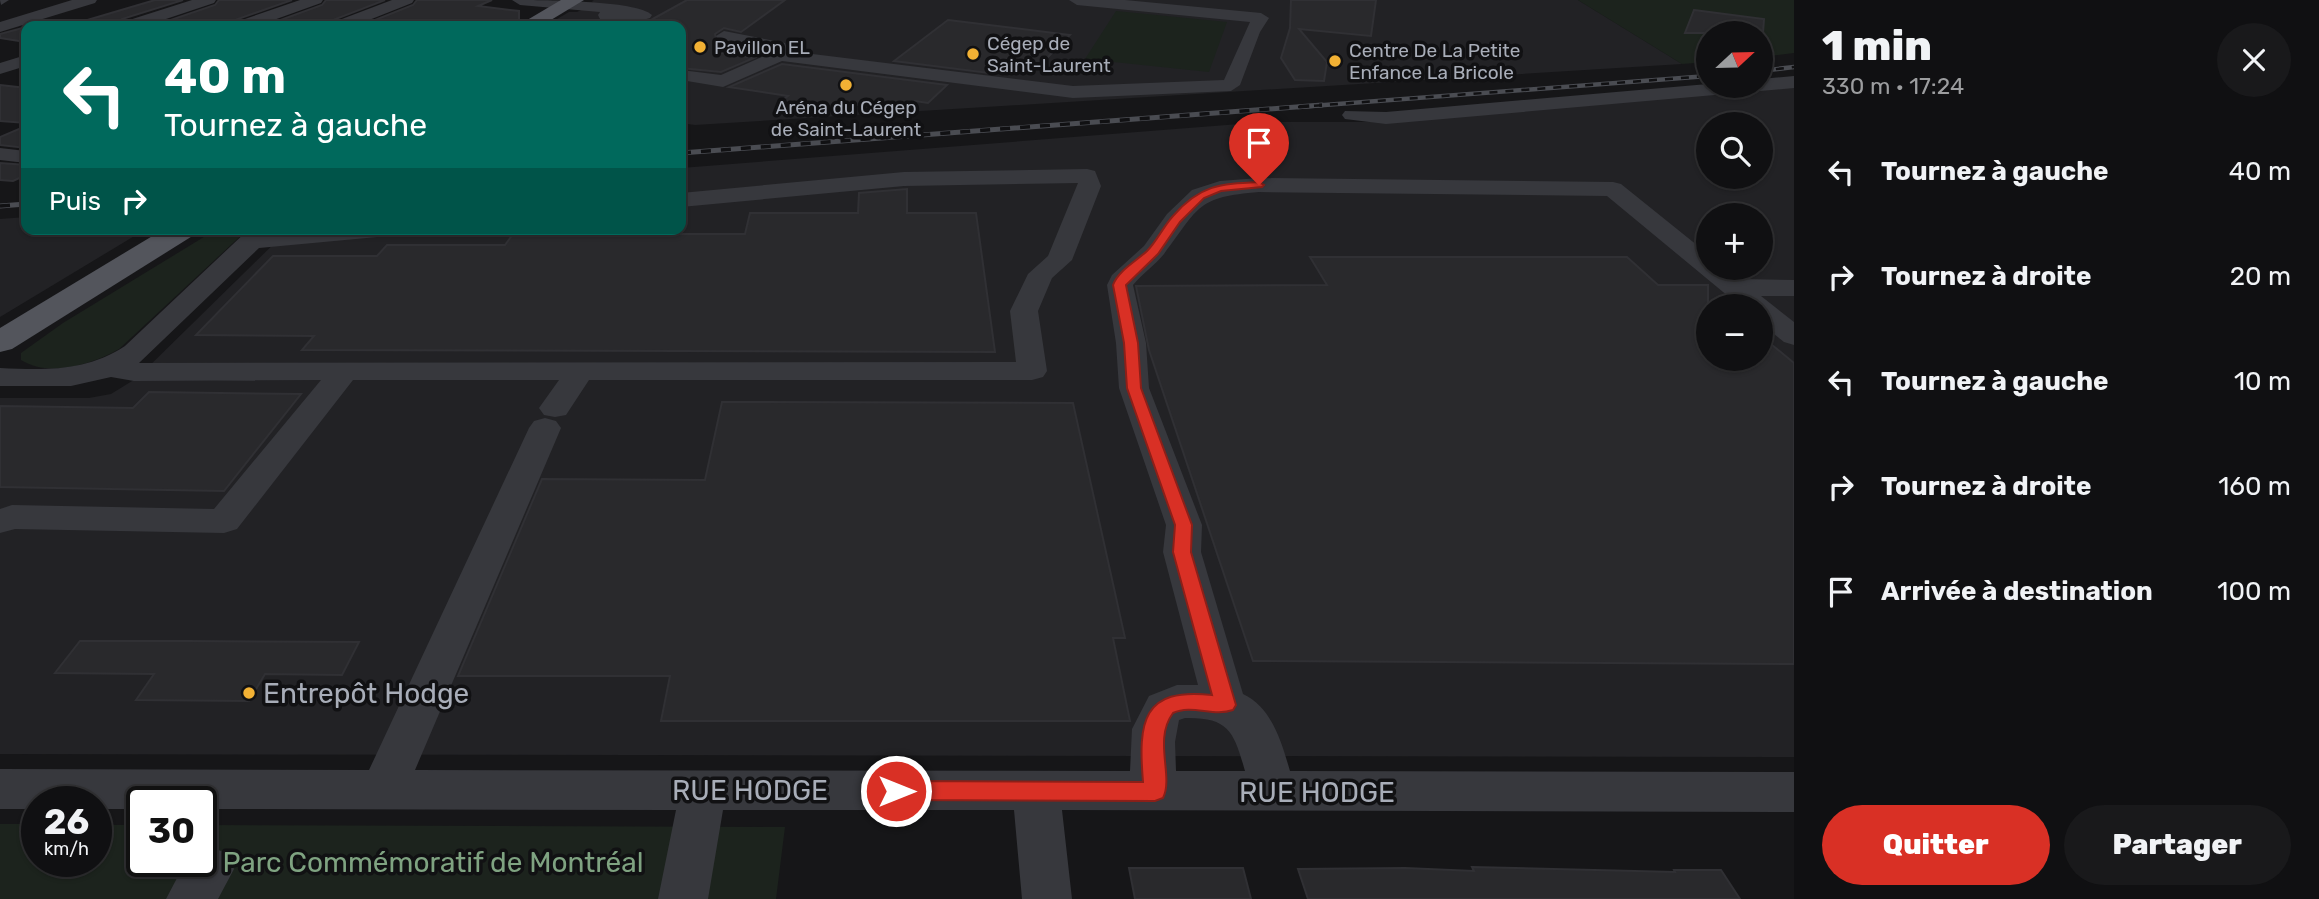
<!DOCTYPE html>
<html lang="fr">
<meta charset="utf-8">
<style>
:root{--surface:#101012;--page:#19191b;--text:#f1f3f6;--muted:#9c9d9f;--line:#303032;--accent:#d93025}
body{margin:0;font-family:Rubik,sans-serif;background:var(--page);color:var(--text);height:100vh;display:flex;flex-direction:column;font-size:26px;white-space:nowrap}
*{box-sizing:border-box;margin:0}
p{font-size:23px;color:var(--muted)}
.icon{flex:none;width:38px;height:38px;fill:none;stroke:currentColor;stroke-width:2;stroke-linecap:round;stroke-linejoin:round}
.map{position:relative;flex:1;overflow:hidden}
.details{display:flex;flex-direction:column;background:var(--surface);width:525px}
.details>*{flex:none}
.hud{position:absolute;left:21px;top:21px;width:665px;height:214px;border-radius:14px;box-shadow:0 2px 5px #0004,0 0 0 2px var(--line);background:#00695c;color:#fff;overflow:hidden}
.needle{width:46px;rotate:68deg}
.tools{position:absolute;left:1696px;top:21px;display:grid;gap:14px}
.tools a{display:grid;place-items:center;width:77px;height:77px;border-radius:50%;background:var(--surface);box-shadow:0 2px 5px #0004,0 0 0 2px var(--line);font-size:35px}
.speed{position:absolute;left:21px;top:786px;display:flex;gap:14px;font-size:35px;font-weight:700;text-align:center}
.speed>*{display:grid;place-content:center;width:91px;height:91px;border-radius:50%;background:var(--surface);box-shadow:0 2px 5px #0004,0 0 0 2px var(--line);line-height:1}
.speed small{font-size:18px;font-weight:400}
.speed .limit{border:4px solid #111;border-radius:10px;background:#fff;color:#111}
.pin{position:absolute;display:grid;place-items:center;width:60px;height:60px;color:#fff;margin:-72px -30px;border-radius:50% 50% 50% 0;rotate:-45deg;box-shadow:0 0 7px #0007}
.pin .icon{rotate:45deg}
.me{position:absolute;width:77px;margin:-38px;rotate:90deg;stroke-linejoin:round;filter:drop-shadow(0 0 5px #0008)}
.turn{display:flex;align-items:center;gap:24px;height:147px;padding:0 28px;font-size:32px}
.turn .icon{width:91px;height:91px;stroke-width:2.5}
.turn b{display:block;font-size:49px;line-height:60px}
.then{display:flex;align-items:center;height:66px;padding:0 28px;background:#0003;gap:14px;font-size:26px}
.round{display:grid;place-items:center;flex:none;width:74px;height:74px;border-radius:37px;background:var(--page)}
.summary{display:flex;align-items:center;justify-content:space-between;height:119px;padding:0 28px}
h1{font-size:42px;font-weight:800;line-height:52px}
.primary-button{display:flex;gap:14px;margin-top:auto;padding:14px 28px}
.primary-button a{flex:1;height:80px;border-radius:42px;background:var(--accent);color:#fff;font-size:28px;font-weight:800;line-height:80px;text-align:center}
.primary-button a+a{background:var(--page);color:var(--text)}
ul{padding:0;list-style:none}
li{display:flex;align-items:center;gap:21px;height:105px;padding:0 28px}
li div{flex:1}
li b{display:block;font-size:26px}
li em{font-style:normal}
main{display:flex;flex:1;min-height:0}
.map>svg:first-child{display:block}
.built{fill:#222225;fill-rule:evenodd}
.green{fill:#1c231d}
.building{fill:#29292c;stroke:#303034;stroke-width:2}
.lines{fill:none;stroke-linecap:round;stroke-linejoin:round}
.minor{fill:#37383d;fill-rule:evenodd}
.major{fill:#53555c;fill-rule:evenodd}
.rail-far1-casing{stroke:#4a4c52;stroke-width:4.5}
.rail-casing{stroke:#4a4c52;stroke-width:5}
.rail-far1{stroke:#111113;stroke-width:2.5;stroke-dasharray:8;stroke-linecap:butt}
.rail{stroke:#111113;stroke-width:3.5;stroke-dasharray:10;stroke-linecap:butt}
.route{fill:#d93025;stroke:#8d1f18;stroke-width:2}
.poi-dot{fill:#f2b134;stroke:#111113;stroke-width:2.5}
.labels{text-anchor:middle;stroke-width:7;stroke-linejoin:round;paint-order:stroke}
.far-poi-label{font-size:19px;fill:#a8adb8;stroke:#111113;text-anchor:start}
.near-poi-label{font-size:28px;fill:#a8adb8;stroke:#111113;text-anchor:start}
.near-street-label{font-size:28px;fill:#a8adb8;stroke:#111113}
.near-park-label{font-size:28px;fill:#7fa381;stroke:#111113}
</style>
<main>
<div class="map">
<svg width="1794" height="899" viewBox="0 0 1794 899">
<rect width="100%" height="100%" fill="#161618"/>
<g class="built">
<path d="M594 0H1578L1682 64 695 125 681 123V26H545L569 12H577L594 4 592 1Z"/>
<path d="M1794 85V757L0 754V398H89L111 394 137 378 289 229H681V168L1265 122H1381ZM1708 124H1760V177H1708ZM1708 215H1760V268H1708ZM1708 306H1760V359H1708Z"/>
<path d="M26 217V229H146L0 317V219Z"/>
</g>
<g class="green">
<path d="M1578 0H1794V53L1761 57 1760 33H1708V62L1682 64Z"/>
<path d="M1116 11 1227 22 1209 72 1085 59Z"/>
<path d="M217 229H248L119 349C93 364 49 378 21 360V353L63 323Z"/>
<path d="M0 824H37V861H96V825H142V861H201V825L785 827 776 899H0Z"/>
</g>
<g class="building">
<path d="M155 0H183L122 19 118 26H85L84 21Z"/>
<path d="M219 0H292L235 20 231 26H153L215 5Z"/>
<path d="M326 0H385L333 20 329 26H264L322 5Z"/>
<path d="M417 0H492L478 6 519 11V22L515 26H360L413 5Z"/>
<path d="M687 0H785L741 32 724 28 715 34 716 41 723 44 718 48 728 49 722 53 754 58 721 72 681 68V26H640Z"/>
<path d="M1291 0H1376L1371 36 1299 29 1327 62 1324 81 1295 80 1281 58 1290 28Z"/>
<path d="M1694 10 1764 19 1763 33H1685Z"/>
<path d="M948 20 1070 35 1041 64 1004 59 989 73 894 61Z"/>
<path d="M26 27V42L0 38V34Z"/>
<path d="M782 64 947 85 928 103 915 101 908 107 883 104 878 108 850 104 842 111 780 102 788 96 729 87Z"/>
<path d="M0 85 26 88V123L0 121Z"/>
<path d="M26 126V148L0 145V137Z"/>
<path d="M0 163 26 165V175L13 181 0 180Z"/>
<path d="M907 189V213H976L995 352 302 350 314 336 196 335 273 256H377L387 245H505L513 234H745L750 213H858L859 193Z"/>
<path d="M1310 257H1627L1658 285H1708V359H1760V335L1794 363V664L1253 661 1149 350 1136 286 1327 285Z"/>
<path d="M149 392 301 394 224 491 0 487V406L133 408Z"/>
<path d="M722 402 1073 403 1125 638H1113L1130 721H661L670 676H458L542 479 705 480Z"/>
<path d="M80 641H187L359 642 342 675 265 674 249 701 136 700 154 674 55 673Z"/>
<path d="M1472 867 1675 872 1674 870H1721L1740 899H1308L1298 869 1405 868 1474 871Z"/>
<path d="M1129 868H1243L1251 899H1135Z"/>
</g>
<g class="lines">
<g class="minor">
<path d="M0 0H9L1 5Z"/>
<path d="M72 0H97L95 3 0 32V22Z"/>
<path d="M192 0H216L214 3 145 26H121L123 22Z"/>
<path d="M300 0H323L321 3 257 26H234L236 22Z"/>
<path d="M392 0H414L412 3 354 26H332L334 22Z"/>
<path d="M512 0C538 0 637 0 652 15L650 18 622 26 601 21 598 15 600 12 520 5Z"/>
<path d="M1069 0H1125L1261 13 1269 18 1260 32 1240 85 1231 91 1073 98 782 61 723 87 681 80V70L721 75 771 53 718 40 716 36 724 31 785 43 788 51 1073 86 1224 80 1250 22 1077 5Z"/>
<path d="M26 55V66L0 74V63Z"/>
<path d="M1794 76V88L1386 124 1345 119 1342 115 1345 111 1386 112 1708 84 1760 86V79Z"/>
<path d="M0 148 26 151V163L0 160Z"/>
<path d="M1087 169 1095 171 1101 186 1072 260 1052 278 1038 311 1047 371 1043 377 1032 380H589L566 415 555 417 544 415 539 408 559 380H353L237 529 224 533 15 529 0 533V509L12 505 214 509 321 380 134 381 111 377 71 386H0V368C45 370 85 372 125 346L249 229H276L275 232 400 229 397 234 388 236 259 248 139 363 1016 362 1010 311 1028 274 1048 256 1078 183 904 186 681 207V193L904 172Z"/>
<path d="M1259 178 1613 182 1621 184 1708 254V268H1726L1740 279 1794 280V296H1761L1794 322V345L1784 342 1760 323V306H1740L1607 196 1259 192C1197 197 1200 206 1164 254 1155 265 1142 274 1133 285L1146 343 1149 388 1202 525 1201 552 1243 694C1272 707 1282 744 1290 771L1794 772V812L1062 810 1072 899H1022L1014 810H723L708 899H658L676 810 201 809V802H142V809H96V802H37V809H0V769L369 770 529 428 534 421 545 418 556 421 561 428 415 770 1130 771 1132 729 1149 696 1177 685H1198L1163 552 1166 525 1119 388 1116 343 1107 285 1112 275 1144 246 1167 214 1192 190 1220 181ZM1185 718C1229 717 1234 732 1245 771H1176L1175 742 1179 720Z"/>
<path d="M209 847 227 853 234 869 218 899H166L186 861H201V849Z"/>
</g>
<g class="major">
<path d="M561 0H584L541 26H517Z"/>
<path d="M164 229H198L194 235 12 349 0 352V328Z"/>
</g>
<g class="rail-far1-casing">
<g id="rail-far1">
<path d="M1760 71 1794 67"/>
<path d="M1298 107 1708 76"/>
</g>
</g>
<g class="rail-casing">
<g id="rail">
<path d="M681 153 1322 105"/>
<path d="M0 206 26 204"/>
</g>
</g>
<use href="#rail-far1" class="rail-far1"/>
<use href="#rail" class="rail"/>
</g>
<path class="route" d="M1259 182 1264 185 1262 187 1221 191 1204 198 1180 222 1158 254 1126 285 1138 343 1141 388 1192 525 1191 552 1236 705 1233 710C1213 717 1192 704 1173 713 1153 740 1174 776 1163 798L1155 801 896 800 888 798 885 791 888 784 896 781 1143 782C1138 722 1142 687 1212 695L1173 552 1175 525 1127 388 1124 343 1113 285C1118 271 1136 261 1147 251 1157 241 1163 227 1173 216 1200 185 1219 184 1259 182Z"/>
<g class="poi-dot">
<circle cx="700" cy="47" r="7"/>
<circle cx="973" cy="54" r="7"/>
<circle cx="1335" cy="61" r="7"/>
<circle cx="846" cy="85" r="7"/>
<circle cx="249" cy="693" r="7"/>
</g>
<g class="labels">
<g class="far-poi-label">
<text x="987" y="50">Cégep de<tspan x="987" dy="22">Saint-Laurent</tspan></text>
<text x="714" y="54">Pavillon EL</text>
<text x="1349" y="57">Centre De La Petite<tspan x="1349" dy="22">Enfance La Bricole</tspan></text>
<text x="846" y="114" text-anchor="middle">Aréna du Cégep<tspan x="846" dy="22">de Saint-Laurent</tspan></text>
</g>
<g class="near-poi-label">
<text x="263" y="703">Entrepôt Hodge</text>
</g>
<g class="near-street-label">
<text x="750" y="800">RUE HODGE</text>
<text x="1317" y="802">RUE HODGE</text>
</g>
<g class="near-park-label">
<text x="433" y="872">Parc Commémoratif de Montréal</text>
</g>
</g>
</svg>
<div class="tools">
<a><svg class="needle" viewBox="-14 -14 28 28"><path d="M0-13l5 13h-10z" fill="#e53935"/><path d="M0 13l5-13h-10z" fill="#9c9d9f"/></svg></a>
<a><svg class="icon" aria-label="search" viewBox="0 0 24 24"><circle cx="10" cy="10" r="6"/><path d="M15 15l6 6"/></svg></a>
<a>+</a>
<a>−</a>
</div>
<div class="speed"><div>26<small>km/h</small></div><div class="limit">30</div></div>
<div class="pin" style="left:1259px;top:185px;background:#d93025"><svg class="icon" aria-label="arrive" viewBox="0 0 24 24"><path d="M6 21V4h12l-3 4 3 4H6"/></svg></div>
<svg class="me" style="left:896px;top:791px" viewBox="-20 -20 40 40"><circle r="17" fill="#d93025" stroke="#fff" stroke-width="3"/><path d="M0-11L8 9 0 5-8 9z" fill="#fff"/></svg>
<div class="hud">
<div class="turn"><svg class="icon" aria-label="left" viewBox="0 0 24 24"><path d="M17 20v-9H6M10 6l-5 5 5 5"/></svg><div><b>40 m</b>Tournez à gauche</div></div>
<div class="then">Puis<svg class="icon" aria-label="right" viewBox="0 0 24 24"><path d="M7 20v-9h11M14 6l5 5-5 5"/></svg></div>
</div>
</div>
<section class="details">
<div class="summary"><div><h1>1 min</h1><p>330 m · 17:24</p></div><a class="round"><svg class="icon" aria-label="close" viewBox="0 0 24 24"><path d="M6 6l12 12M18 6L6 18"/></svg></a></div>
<ul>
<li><svg class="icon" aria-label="left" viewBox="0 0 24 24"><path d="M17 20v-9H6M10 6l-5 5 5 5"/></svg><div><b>Tournez à gauche</b></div><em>40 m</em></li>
<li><svg class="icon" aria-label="right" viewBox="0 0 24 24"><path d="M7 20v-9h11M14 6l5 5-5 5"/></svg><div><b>Tournez à droite</b></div><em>20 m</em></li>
<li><svg class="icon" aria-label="left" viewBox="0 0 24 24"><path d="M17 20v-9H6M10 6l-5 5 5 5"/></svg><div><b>Tournez à gauche</b></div><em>10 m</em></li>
<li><svg class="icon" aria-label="right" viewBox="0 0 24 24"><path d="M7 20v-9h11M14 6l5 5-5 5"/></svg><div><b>Tournez à droite</b></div><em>160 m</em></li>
<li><svg class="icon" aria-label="arrive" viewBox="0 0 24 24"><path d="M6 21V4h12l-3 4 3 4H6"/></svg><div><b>Arrivée à destination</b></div><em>100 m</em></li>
</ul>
<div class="primary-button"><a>Quitter</a><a>Partager</a></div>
</section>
</main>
